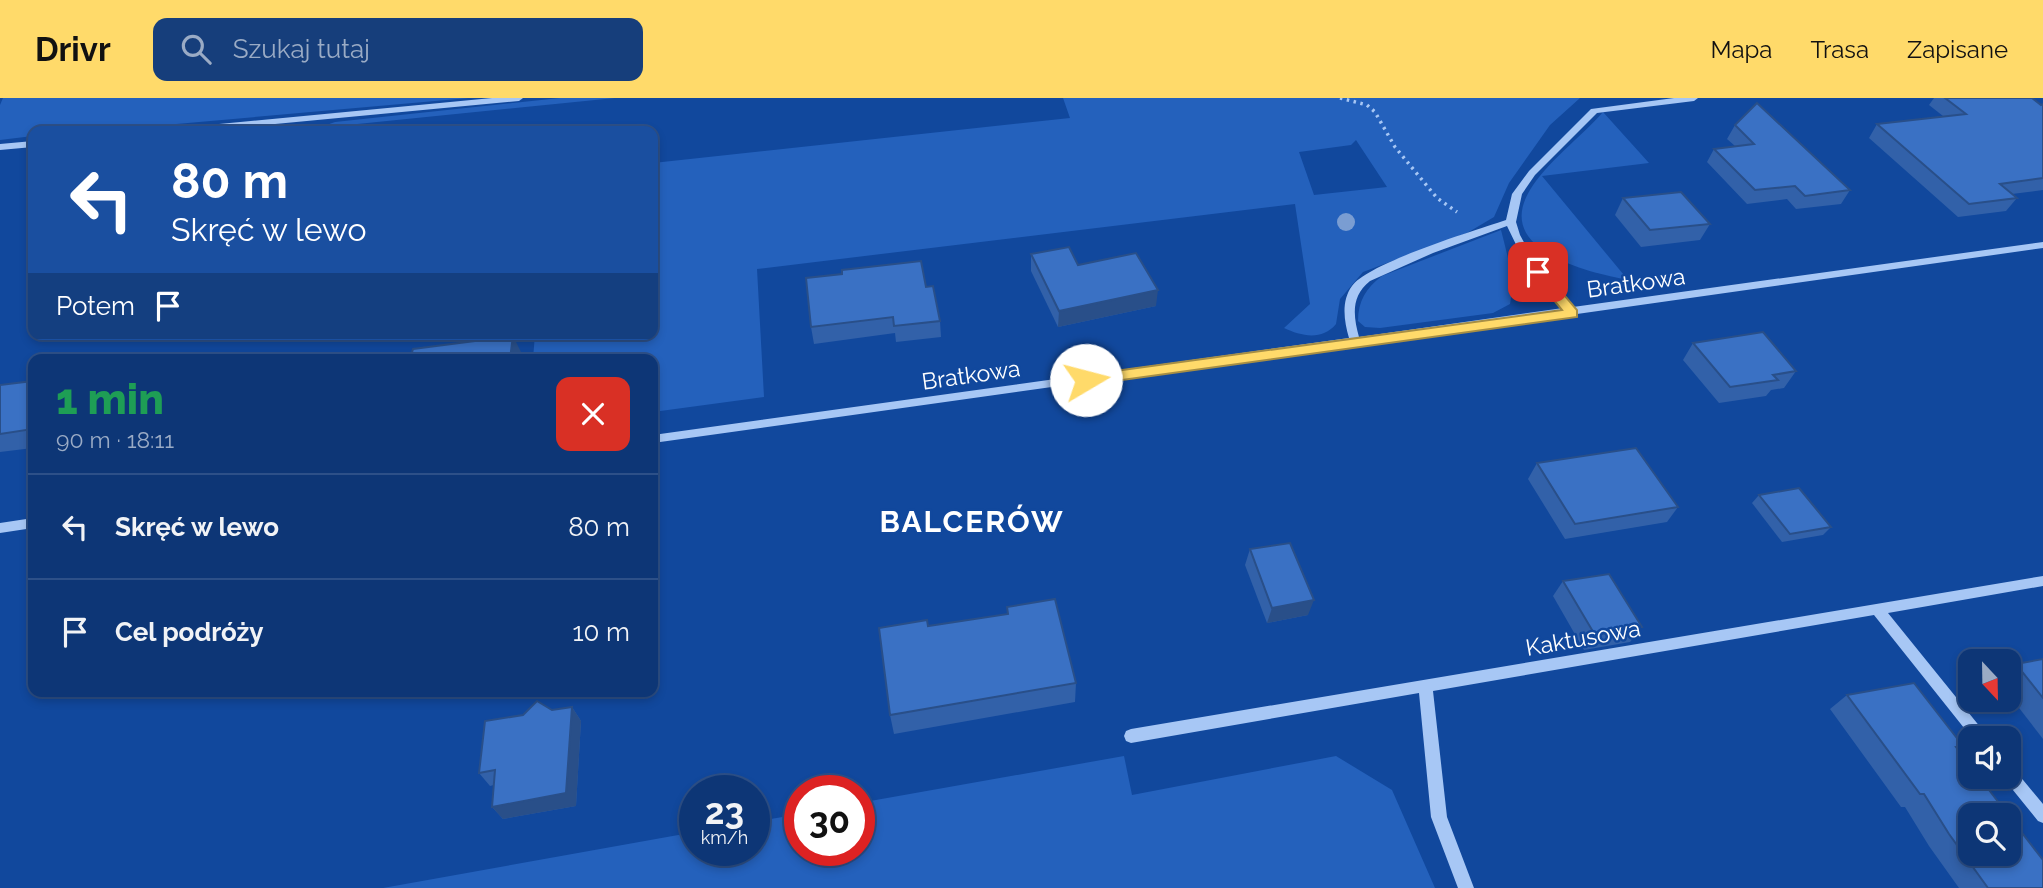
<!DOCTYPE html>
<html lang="pl">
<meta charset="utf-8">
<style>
:root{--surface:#0d3676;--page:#163e7b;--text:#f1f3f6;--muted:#9aabc5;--line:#2d5088;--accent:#ffda6a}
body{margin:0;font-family:Raleway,sans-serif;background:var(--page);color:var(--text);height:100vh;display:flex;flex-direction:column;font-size:26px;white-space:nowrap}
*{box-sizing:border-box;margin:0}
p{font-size:23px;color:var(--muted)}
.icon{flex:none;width:38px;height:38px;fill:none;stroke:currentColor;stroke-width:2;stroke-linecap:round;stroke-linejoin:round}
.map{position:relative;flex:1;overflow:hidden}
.details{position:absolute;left:28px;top:256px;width:630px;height:343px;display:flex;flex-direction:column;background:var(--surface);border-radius:14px;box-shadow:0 4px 10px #0003,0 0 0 2px var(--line)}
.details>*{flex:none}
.hud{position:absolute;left:28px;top:28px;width:630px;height:214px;border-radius:14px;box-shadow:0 4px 10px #0003,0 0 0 2px var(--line);background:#1a4fa0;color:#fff;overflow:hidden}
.needle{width:46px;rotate:158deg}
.controls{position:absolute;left:1958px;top:551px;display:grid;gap:14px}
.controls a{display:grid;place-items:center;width:63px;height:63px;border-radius:14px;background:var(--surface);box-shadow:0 4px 10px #0003,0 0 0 2px var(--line);font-size:35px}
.speed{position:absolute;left:679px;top:677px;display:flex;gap:14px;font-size:35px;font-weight:700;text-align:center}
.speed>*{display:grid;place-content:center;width:91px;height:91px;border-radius:50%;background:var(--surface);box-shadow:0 4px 10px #0003,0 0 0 2px var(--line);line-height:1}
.speed small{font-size:18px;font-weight:400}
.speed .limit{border:10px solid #d22;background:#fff;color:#111}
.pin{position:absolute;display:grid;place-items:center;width:60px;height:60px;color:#fff;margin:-30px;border-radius:14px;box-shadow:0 4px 10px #0006}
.me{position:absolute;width:77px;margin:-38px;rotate:82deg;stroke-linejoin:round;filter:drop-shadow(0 0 5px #0008)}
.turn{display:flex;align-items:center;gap:24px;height:147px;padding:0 28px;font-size:32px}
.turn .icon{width:91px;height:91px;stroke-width:2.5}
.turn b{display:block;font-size:49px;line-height:60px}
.then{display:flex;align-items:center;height:66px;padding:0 28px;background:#0003;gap:14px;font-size:26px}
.round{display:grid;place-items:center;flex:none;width:74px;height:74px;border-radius:14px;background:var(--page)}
.overview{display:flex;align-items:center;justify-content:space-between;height:119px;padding:0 28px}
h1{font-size:42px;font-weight:800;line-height:52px;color:#1e9e55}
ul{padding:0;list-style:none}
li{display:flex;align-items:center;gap:21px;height:105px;padding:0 28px;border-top:2px solid var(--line)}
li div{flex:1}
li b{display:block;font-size:26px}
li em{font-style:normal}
header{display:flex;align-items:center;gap:42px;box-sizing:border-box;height:98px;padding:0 35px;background:var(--accent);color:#111}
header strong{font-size:33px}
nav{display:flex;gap:38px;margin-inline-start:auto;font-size:24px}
.search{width:490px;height:63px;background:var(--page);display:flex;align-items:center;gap:18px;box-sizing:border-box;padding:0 24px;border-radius:14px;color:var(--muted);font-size:26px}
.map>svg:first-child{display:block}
.green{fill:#2461bc;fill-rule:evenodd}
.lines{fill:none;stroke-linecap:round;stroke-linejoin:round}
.path{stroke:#a7c7f5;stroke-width:3.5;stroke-dasharray:2.5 4.5;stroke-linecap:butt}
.minor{fill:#a7c7f5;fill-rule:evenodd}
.tree{fill:#7a9dd2}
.wall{fill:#3261a9}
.shaded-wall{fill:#294f89}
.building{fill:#3a71c4;stroke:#294f89;stroke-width:2}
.route{fill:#ffda6a;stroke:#a68e45;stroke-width:2}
.labels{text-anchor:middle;stroke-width:5;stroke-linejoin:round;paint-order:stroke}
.street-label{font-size:23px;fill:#fff;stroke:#11489d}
.district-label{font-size:30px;font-weight:bold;letter-spacing:2px;fill:#fff;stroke:#11489d}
</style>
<header>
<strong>Drivr</strong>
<div class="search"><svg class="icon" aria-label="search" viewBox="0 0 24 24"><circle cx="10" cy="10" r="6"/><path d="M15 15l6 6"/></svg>Szukaj tutaj</div>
<nav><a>Mapa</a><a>Trasa</a><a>Zapisane</a></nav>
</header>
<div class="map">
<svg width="2043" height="790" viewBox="0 0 2043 790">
<rect width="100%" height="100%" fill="#11489d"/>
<g class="green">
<path d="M3 0H469L97 33H33V38L0 42V7Z"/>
<path d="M560 0H615L318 30 335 24Z"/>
<path d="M1063 0H1580L1550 27 1509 85 1494 119 1467 135 1363 174 1340 201 1336 226C1322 243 1301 238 1284 230L1310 206 1295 106 757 171 764 299 653 314V261H533L535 236H653V65L1070 20ZM1356 42 1387 89 1314 97 1299 54 1351 47Z"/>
<path d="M1603 14 1649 65 1542 78 1628 182C1588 174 1493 153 1530 92 1546 65 1581 39 1603 14Z"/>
<path d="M1501 132C1507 156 1515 181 1510 206L1493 215 1380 230 1365 229 1358 223C1358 203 1366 190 1382 178Z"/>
<path d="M1124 658 1132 697 1336 658 1392 692 1435 790H383L695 734V752H754V724L800 716V752H859V705Z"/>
</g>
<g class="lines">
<path class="path" d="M1340 0 1367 7 1375 14 1395 49 1437 100 1457 114"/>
<g class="minor">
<path d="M492 0H523L519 3 202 33H172L177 30Z"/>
<path d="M1674 0H1698L1694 3 1597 15 1535 77 1522 96 1516 124 1520 137 1532 159 1573 209 2043 144V150L1577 216 1572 219 1568 217 1361 246 1356 249 1352 247 653 345V337L1349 240C1344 223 1341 203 1352 188 1368 165 1476 132 1506 122L1512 96 1529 73 1591 11ZM1507 128 1524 163 1563 210 1359 239C1353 217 1351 198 1370 183L1433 155Z"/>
<path d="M33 43V49L0 52V46Z"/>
<path d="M33 420V430L0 435V425Z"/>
<path d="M2043 478V488L1888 515 1985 635 1987 640H1972L1874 517 1433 593 1447 719 1474 790H1458L1431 719 1419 595 1131 645 1126 643 1124 638 1126 633 1131 631Z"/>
<path d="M2009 669 2014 671 2043 706V725L2038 723 2004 681 2003 679H2009Z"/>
</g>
</g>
<circle class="tree" cx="1346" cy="124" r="9"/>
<g class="wall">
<path d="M1934 0H2032L2041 7 2043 6V92L2012 96 2017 100 2006 113 1958 119 1869 40 1877 26 1943 18 1929 7Z"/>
<path d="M1735 27 1850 92 1841 106 1796 111 1787 101 1747 106 1707 64 1714 51 1735 48 1727 41Z"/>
<path d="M1623 100 1710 126 1700 142 1641 149 1615 117Z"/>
<path d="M1031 156 1078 167 1156 208 1058 229 1031 173Z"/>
<path d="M926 189 940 223 941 239 896 244 895 235 814 246 811 229Z"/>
<path d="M1693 245 1796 273 1784 290 1771 292 1766 298 1719 305 1683 262Z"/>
<path d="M33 283V350L0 354V287Z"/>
<path d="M1537 365 1678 409 1667 424 1565 441 1528 381Z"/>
<path d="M1759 397 1831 429 1823 437 1782 444 1752 405Z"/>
<path d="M1250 451 1308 517 1267 525 1245 467Z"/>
<path d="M1563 483 1642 529 1630 544 1584 552 1553 498Z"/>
<path d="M1007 509 1076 585 1075 604 894 636 890 617 928 528 1007 516Z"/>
<path d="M2043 561V641L2009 597V570L2016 566Z"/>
<path d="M1847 597 1963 648 1958 651 2043 790H1959L1929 748 1905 709H1901L1830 611Z"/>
<path d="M572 609 581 623 576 708 503 721 492 709 494 687 490 688 479 675 552 612Z"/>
</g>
<g class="shaded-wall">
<path d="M1158 192 1156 208 1058 229 1059 213Z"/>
<path d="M513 238 521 254 520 261H510Z"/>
<path d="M1314 502 1308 517 1267 525 1272 510Z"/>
<path d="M572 609 581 623 576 708 503 721 492 709Z"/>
</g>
<g class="building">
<path d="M1945 0H2032L2041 7 2043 6V80L2000 86 2017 100 1969 106 1877 26 1966 16Z"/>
<path d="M1757 5 1850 92 1805 98 1795 88 1755 92 1714 51 1754 46 1735 27Z"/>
<path d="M1681 94 1710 126 1650 132 1623 100Z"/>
<path d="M1069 149 1078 167 1136 155 1158 192 1059 213 1031 156Z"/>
<path d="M921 163 926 189 933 188 940 223 894 228 893 219 811 229 806 180 842 176V172Z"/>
<path d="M1763 234 1796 273 1773 277 1778 282 1730 289 1693 245Z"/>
<path d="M513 238 510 261H410L413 251Z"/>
<path d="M33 283V331L0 336V287Z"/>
<path d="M1636 350 1678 409 1575 426 1537 365Z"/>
<path d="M1799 390 1831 429 1790 436 1759 397Z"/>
<path d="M1290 445 1314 502 1272 510 1250 451Z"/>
<path d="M1609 476 1642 529 1595 537 1563 483Z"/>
<path d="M1055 501 1076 585 890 617 879 530 927 522 928 528 1008 516 1007 509Z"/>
<path d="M2043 561V600L2016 566Z"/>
<path d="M1914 585 1963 648 1956 649 1970 668V679H1979L2009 718H1970V756H2009V718L2043 762V790H1988L1949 736 1924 696H1920L1847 597Z"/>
<path d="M537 603 552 612 572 609 566 695 492 709 495 672 479 675 485 623 523 617Z"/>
</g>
<path class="route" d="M1538 170 1542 171 1577 212V219L1086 287 1078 282 1086 277 1562 212 1531 174Z"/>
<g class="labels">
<g class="street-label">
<text transform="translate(1636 185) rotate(-8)" y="8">Bratkowa</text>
<text transform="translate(971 277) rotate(-8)" y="8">Bratkowa</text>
<text transform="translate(1583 540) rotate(-10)" y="8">Kaktusowa</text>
</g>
<g class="district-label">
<text x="972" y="434">BALCERÓW</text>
</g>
</g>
</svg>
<div class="controls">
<a><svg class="needle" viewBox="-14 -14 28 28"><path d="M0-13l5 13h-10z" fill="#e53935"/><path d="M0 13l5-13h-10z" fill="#9aabc5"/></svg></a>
<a><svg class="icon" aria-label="sound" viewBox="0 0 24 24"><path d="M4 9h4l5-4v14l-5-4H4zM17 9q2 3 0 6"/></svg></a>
<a><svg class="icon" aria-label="search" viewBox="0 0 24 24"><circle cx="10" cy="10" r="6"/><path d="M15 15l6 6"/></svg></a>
</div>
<div class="speed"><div>23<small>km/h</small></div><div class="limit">30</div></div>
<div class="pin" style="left:1538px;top:174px;background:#d93025"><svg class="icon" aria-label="arrive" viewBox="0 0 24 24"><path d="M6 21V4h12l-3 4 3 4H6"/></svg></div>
<svg class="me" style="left:1086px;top:282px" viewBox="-20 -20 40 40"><circle r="19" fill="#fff"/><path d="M0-13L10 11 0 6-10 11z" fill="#ffda6a"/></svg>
<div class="hud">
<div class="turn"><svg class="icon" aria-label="left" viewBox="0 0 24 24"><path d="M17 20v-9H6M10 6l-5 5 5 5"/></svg><div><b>80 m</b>Skręć w lewo</div></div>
<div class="then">Potem<svg class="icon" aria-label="arrive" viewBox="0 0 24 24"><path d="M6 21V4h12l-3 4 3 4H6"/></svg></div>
</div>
<section class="details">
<div class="overview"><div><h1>1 min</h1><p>90 m · 18:11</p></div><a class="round" style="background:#d93025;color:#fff"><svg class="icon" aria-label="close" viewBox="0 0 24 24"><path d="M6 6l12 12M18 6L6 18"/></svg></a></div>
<ul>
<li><svg class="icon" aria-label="left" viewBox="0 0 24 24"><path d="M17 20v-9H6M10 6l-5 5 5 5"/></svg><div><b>Skręć w lewo</b></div><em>80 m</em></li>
<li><svg class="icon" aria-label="arrive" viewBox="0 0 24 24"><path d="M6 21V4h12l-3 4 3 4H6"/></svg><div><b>Cel podróży</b></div><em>10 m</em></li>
</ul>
</section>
</div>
